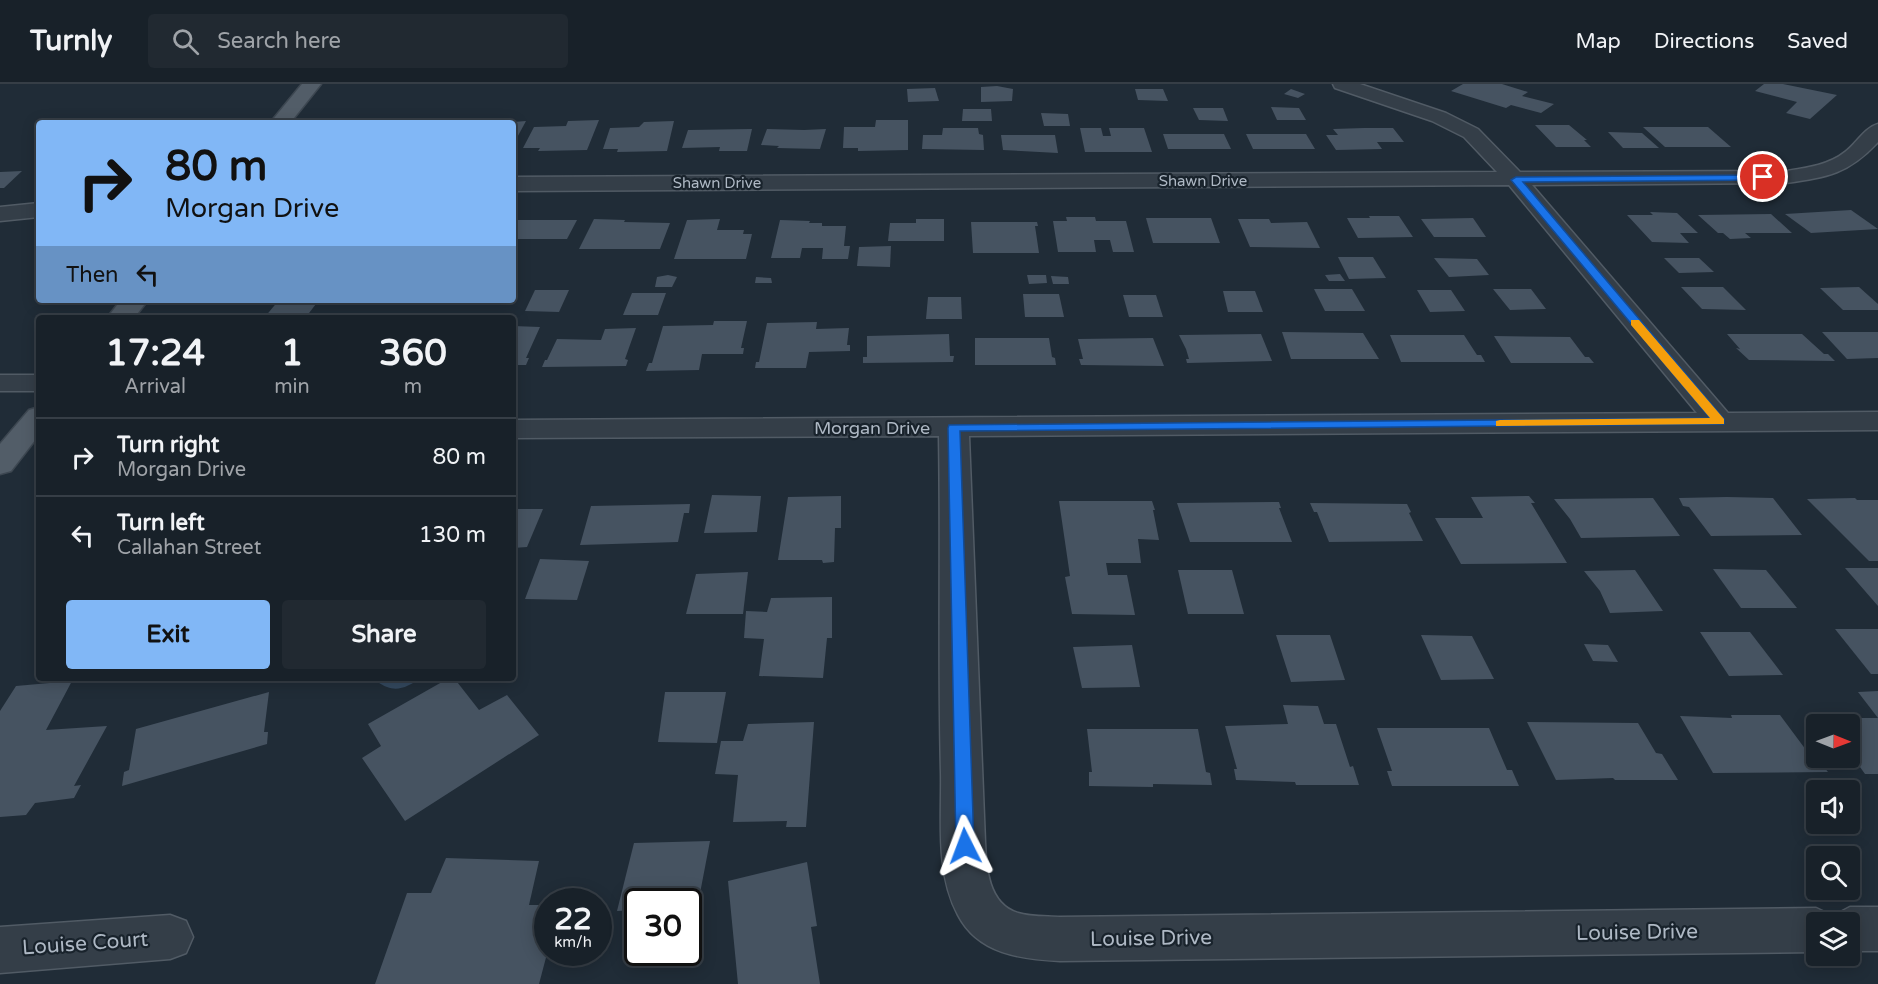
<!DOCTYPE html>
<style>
:root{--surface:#182129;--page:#212931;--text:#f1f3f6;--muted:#9fa3a8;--line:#363e46;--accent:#81b7f6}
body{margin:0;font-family:"Varela Round",sans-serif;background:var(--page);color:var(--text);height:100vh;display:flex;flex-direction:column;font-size:22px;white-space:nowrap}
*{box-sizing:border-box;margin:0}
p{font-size:20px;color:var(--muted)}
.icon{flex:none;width:33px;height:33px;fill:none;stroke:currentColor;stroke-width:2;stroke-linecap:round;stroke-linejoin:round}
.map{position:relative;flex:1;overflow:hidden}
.side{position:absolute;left:36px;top:231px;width:480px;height:366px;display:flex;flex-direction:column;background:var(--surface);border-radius:6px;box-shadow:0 3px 15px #0003,0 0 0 2px var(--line)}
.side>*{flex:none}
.hud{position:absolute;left:36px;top:36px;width:480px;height:183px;border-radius:6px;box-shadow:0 3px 15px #0003,0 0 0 2px var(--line);background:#81b7f6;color:#111;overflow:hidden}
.needle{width:39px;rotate:91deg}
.buttons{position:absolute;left:1806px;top:630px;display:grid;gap:12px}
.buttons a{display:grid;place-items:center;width:54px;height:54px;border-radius:6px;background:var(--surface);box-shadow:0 3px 15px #0003,0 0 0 2px var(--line);font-size:30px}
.speed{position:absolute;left:534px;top:804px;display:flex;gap:12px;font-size:30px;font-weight:700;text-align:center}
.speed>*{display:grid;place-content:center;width:78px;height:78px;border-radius:50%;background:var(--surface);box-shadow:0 3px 15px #0003,0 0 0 2px var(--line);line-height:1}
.speed small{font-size:15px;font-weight:400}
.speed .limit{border:3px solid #111;border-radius:9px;background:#fff;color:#111}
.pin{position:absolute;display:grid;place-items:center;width:51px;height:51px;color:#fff;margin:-26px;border:3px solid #fff;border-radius:50%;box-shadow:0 2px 6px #0007}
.me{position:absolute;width:66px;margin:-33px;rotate:357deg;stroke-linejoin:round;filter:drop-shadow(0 0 4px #0008)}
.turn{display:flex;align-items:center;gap:21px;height:126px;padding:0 30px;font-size:27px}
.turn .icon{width:78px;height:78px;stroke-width:2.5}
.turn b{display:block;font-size:42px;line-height:51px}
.then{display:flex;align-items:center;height:57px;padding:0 30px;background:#0003;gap:12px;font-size:22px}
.eta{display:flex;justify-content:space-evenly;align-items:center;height:102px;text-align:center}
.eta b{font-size:36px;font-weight:700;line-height:42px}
.primary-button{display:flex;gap:12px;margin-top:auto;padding:12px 30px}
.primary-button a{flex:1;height:69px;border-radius:6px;background:var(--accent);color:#111;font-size:24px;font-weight:700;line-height:69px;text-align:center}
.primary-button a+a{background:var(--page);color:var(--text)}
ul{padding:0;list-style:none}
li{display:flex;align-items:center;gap:18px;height:78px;padding:0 30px;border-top:2px solid var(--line)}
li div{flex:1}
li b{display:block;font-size:22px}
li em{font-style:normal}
header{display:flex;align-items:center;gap:36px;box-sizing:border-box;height:84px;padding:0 30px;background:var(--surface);border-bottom:2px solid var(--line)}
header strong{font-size:28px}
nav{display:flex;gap:33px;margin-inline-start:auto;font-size:21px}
.search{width:420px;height:54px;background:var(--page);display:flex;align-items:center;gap:15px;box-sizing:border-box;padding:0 21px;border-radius:6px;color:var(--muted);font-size:22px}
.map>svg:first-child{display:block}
.water{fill:#34495f}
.building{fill:#465361}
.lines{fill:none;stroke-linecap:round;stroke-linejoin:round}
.minor-casing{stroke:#515b65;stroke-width:3}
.major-casing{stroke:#3d4751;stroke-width:3}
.minor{fill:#343e48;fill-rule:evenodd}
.major{fill:#525d68;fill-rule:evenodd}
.route{fill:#1a73e8;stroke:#114b97;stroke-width:1.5}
.slow{fill:#f59e0b}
.labels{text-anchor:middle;stroke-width:4.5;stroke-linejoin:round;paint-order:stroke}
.far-street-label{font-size:15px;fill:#aeb8c4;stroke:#19232c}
.street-label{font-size:18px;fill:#aeb8c4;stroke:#19232c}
.near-street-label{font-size:21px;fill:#aeb8c4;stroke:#19232c}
</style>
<header>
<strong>Turnly</strong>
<div class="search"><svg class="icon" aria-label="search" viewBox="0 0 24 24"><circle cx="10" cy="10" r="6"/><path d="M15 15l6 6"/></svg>Search here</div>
<nav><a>Map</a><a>Directions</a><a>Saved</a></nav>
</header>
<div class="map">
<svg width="1878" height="900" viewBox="0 0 1878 900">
<rect width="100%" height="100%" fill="#202c37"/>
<path class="water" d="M377 594H421C406 604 394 610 378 598Z"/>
<g class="building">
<path d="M1463 0H1502L1528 8 1522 12 1554 20 1541 29 1511 21 1506 24 1451 7Z"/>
<path d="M1764 0H1783L1837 11 1810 35 1786 29 1797 18 1755 7Z"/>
<path d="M997 2 1013 5 1012 17 981 18V3Z"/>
<path d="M935 4 939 17 908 18 907 5Z"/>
<path d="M1135 5H1163L1168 17 1138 16Z"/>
<path d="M1291 5 1305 10 1298 14 1284 10Z"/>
<path d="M1271 23 1299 24 1306 36H1277Z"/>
<path d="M1193 24H1223L1228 37 1199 36Z"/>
<path d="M963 25H991L992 37H962Z"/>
<path d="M1041 29 1068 30 1070 42H1044Z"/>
<path d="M599 36 587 66 538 67 540 64H523L534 43 566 42 568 37Z"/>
<path d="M876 36H908V66L858 67V64H843L844 43H875Z"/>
<path d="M526 37 513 61V38Z"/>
<path d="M674 37 667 67 617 68 618 65H603L610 44 639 43 644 38Z"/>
<path d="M1535 41H1569L1587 56H1584L1591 63H1556Z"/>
<path d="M1643 43H1708L1731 63H1665Z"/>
<path d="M943 44H978L979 50 983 51 984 66 922 65 923 51H942Z"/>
<path d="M1080 44H1101L1103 52H1111L1109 44H1144L1152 68H1085Z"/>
<path d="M1364 44H1393L1404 58H1377L1382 65 1336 66 1326 51H1338L1333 45Z"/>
<path d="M752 45 747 67H719L720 63 682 64 688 46Z"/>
<path d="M767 45 804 46 826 45 820 65 777 64 779 62 761 61Z"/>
<path d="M1608 48 1642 49 1659 64H1623Z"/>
<path d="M1163 50H1224L1231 65H1168Z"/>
<path d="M1246 50H1306L1315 65H1253Z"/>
<path d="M1001 51H1055L1058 69 1003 66Z"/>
<path d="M22 87 4 104H0V88Z"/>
<path d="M1851 126 1878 145 1811 149 1785 130Z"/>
<path d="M1650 128 1677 129 1698 149H1680L1689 159 1652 158 1627 131H1653Z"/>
<path d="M1771 130 1792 149H1745L1751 154 1730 155 1723 149H1718L1698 131Z"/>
<path d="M1369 132H1399L1413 153 1358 154 1347 134H1370Z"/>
<path d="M1066 133H1095L1096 137H1126L1134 168H1113L1110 156H1094L1096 168H1058L1053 137H1067Z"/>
<path d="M1146 134H1211L1220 159H1153Z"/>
<path d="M1473 134 1486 153H1434L1421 135Z"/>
<path d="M594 135 625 136 624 138 670 139 660 165H579Z"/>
<path d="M720 135 717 146H744L743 150H752L746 175H674L687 136Z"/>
<path d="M916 135H944V157H888L890 139H916Z"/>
<path d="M1238 135H1269L1271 139 1307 138 1320 164 1250 163Z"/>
<path d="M513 136H577L567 155H513Z"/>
<path d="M780 136 810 137 809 139H822V142H846L844 162H850L848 175H822L823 164H802L800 174H771Z"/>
<path d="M971 138H1037L1038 142H1035L1039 169H973Z"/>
<path d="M891 162 890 183 857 182 859 163Z"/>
<path d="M1338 173H1373L1386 194 1349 195Z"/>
<path d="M1434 174 1477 175 1489 191 1449 193Z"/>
<path d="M1664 174H1699L1714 188 1679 189Z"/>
<path d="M1340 190 1345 197H1329L1325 191Z"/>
<path d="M668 191 677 193 672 203H655L657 193Z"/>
<path d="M1027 191H1046L1047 199 1029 200Z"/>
<path d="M1051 192 1068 193 1069 200H1053Z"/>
<path d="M756 193 771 194 772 199H755Z"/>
<path d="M1681 203H1723L1746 226 1702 225Z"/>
<path d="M1859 203 1878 220V226H1843L1820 204Z"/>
<path d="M1314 205H1352L1365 227H1325Z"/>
<path d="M1493 205H1531L1546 225 1510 226Z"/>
<path d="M535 206H569L559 228 525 227Z"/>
<path d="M1417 206H1451L1465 227 1430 228Z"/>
<path d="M1223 207H1255L1263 228H1228Z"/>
<path d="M632 209H666L658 231H623Z"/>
<path d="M1023 210H1059L1064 233H1025Z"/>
<path d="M1123 211H1156L1163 233H1129Z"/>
<path d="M928 213H961L962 235H926Z"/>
<path d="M279 216H319L306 233 264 234Z"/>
<path d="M714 237H747L741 264H744L743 270H702L699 286 646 287 649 279H652L663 242 713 241Z"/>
<path d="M817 238 816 245 849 244 847 261H850V267L809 268 806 284H755L756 278H759L767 239Z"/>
<path d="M513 242 540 243 526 274H529L526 281H513Z"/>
<path d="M636 244 625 275 628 276 626 282 542 283 545 276H547L557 255 601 256 605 245Z"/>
<path d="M1282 248 1363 249 1379 275H1291Z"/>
<path d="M1822 248H1878V274L1847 275Z"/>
<path d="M949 250 950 272H954L953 278 863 279V273H867V252Z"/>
<path d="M1261 250 1272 277 1187 279 1186 275H1189L1186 265 1179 251Z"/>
<path d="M1727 250H1802L1824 270H1828L1835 277 1749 276 1736 264 1740 265Z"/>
<path d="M1390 251H1464L1477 271H1481L1485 278H1401Z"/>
<path d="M1494 252 1570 253 1585 273H1589L1594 279H1511Z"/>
<path d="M975 254H1049L1052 273 1055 274 1056 281H975Z"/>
<path d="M1153 254 1164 282 1081 281 1079 275H1083L1078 255Z"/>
<path d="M712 411 761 412 757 448 704 449Z"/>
<path d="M841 412V444H835L834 478 823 479 822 476H778L788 413Z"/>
<path d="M1529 412 1535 419H1531L1567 479 1461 480 1435 434H1483L1471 413Z"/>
<path d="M1727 413 1773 414 1802 451 1711 452 1689 423 1683 422 1679 414Z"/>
<path d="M1653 414 1680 452 1581 454 1570 435 1554 415Z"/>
<path d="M1855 414 1857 416H1878V477H1869L1807 415Z"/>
<path d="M1059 417H1152L1155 426H1153L1159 456 1138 455 1141 479H1106L1108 491H1127L1135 531 1072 530 1065 493 1070 492Z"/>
<path d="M1279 418 1281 424H1279L1292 458H1190L1177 419Z"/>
<path d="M1310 419 1407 420 1411 428 1409 429 1423 457 1329 458 1317 428H1314Z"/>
<path d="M690 420 689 429H684L678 458 580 461 591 422Z"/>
<path d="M513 425H543L527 463 513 464Z"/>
<path d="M540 475 589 477 577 516 525 515Z"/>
<path d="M1845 484H1878V522Z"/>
<path d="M1713 485 1766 486 1797 524H1741Z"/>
<path d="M1178 486H1232L1244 530H1188Z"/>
<path d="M1635 486 1663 527 1610 529 1600 507 1584 487Z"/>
<path d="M748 488 743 530H686L696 490Z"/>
<path d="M832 513V554H827L823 594 759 592 764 555 744 554 746 527 767 528 771 514Z"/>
<path d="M1835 545H1878V590H1871Z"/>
<path d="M1700 548H1750L1783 591 1729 592Z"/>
<path d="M1276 551H1330L1345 596 1291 598Z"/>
<path d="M1421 551 1472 552 1494 595 1441 596Z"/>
<path d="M1584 560 1608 561 1618 578 1593 577Z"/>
<path d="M1132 561 1140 603 1082 604 1073 563Z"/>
<path d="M449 594H454L479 626 507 611 539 651 405 737 362 674 381 662 368 640Z"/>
<path d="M72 597 46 646 107 642 74 702 81 701 74 714 35 719 26 731 0 733V627L16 602Z"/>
<path d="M1878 607V634L1858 608Z"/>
<path d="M269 608 264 648H268L267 660 122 702 124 688 129 686 136 645Z"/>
<path d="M665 608H726L717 659 658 658Z"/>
<path d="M1283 621 1318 622 1324 640H1336L1350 683 1353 682 1359 701H1296L1295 698 1236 696 1234 685H1237L1225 642 1288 640Z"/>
<path d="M1731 631H1780L1812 674H1817L1828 688 1713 689 1680 632 1732 634Z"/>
<path d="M1826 634H1878V690H1865L1855 676 1858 677 1850 665V640H1831Z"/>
<path d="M814 638 806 743H786L787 737 733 738 738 691 715 690 721 657H743L748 640Z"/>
<path d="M1527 638 1638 639 1656 669 1662 670 1678 696H1615L1613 694 1556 696Z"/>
<path d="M1377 644H1489L1507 686H1512L1519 702H1392L1387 687H1392Z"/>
<path d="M1087 645H1198L1206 688 1210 689 1212 701 1153 700V703L1089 702V688H1092Z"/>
<path d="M710 757 697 825H688V818H638V826L617 827 634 759Z"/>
<path d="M446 774 539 777 529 821H548V866L539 900H375L407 809H431Z"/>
<path d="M807 778 817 842 811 843 820 900H738L728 797Z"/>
</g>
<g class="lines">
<g class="minor-casing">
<g id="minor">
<path d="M1333 0H1360L1446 29 1478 45 1520 88 1786 87C1806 84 1829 81 1845 68 1857 59 1864 44 1878 40V58C1848 90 1828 93 1786 99L1532 101 1728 329 1878 328V346L969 352 985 758C986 783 988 820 1018 829 1031 833 1047 832 1060 833L1816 824 1833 832 1850 823H1878V867H1850V838H1816V868L1060 877C1021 875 978 870 958 831 935 788 942 735 941 688 938 576 941 464 939 352L513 354V336L1697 329 1509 101 513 107V93L1497 88 1464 53 1432 37 1335 4Z"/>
<path d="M39 119V133L0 137V123Z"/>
<rect x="0" y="291" width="39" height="16"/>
<path d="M170 831 186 837 193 853 186 869 170 875 0 889V843Z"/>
</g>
</g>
<g class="major-casing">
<g id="major">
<path d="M302 0H321L290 39H270Z"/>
<path d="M121 216H148L134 234H107Z"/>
<path d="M39 323V351L11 387 0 390V360L29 326Z"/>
</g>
</g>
<use href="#minor" class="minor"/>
<use href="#major" class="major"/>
</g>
<path class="route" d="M1766 91 1767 93 1763 96 1523 98 1724 335V340L960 347 974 762 971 768 965 770 959 768 956 762 948 344 949 341 1710 334 1511 96 1516 93Z"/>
<path class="slow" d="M1631 236H1639L1724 335V340L1496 342V337L1500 336 1710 334 1631 241Z"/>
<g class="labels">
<g class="far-street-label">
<text x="1203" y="102">Shawn Drive</text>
<text x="717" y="104">Shawn Drive</text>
</g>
<g class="street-label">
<text x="872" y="350">Morgan Drive</text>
</g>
<g class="near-street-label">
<text transform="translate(1637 848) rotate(-1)" y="7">Louise Drive</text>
<text transform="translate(1151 854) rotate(-1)" y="7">Louise Drive</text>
<text transform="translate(85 859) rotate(-4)" y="7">Louise Court</text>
</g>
</g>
</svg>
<div class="buttons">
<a><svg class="needle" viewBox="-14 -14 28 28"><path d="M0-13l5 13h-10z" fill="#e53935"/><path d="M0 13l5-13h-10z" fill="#9fa3a8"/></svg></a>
<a><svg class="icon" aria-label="sound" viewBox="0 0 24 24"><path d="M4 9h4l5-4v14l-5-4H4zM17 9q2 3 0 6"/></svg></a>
<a><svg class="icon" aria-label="search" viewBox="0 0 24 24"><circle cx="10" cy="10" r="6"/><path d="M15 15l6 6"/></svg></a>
<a><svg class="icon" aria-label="layers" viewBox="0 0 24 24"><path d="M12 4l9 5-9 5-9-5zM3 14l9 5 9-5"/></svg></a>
</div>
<div class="speed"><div>22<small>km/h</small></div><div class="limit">30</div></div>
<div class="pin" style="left:1763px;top:93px;background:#d93025"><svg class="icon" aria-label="arrive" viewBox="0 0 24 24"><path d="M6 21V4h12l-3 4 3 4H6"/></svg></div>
<svg class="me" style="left:965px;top:762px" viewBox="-20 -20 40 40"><path d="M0-17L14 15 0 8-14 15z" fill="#1a73e8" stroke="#fff" stroke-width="4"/></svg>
<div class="hud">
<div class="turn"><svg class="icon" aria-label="right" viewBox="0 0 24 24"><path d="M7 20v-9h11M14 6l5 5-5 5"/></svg><div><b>80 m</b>Morgan Drive</div></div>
<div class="then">Then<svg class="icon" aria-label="left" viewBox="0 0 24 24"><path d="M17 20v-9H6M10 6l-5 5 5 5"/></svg></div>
</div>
<section class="side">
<div class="eta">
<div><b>17:24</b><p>Arrival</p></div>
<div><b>1</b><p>min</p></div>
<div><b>360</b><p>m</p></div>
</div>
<ul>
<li><svg class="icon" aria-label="right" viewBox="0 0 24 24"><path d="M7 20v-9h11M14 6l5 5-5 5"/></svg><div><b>Turn right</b><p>Morgan Drive</p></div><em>80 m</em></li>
<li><svg class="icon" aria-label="left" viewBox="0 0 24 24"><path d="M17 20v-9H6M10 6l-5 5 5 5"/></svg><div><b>Turn left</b><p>Callahan Street</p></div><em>130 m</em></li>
</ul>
<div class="primary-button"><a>Exit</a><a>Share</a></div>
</section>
</div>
